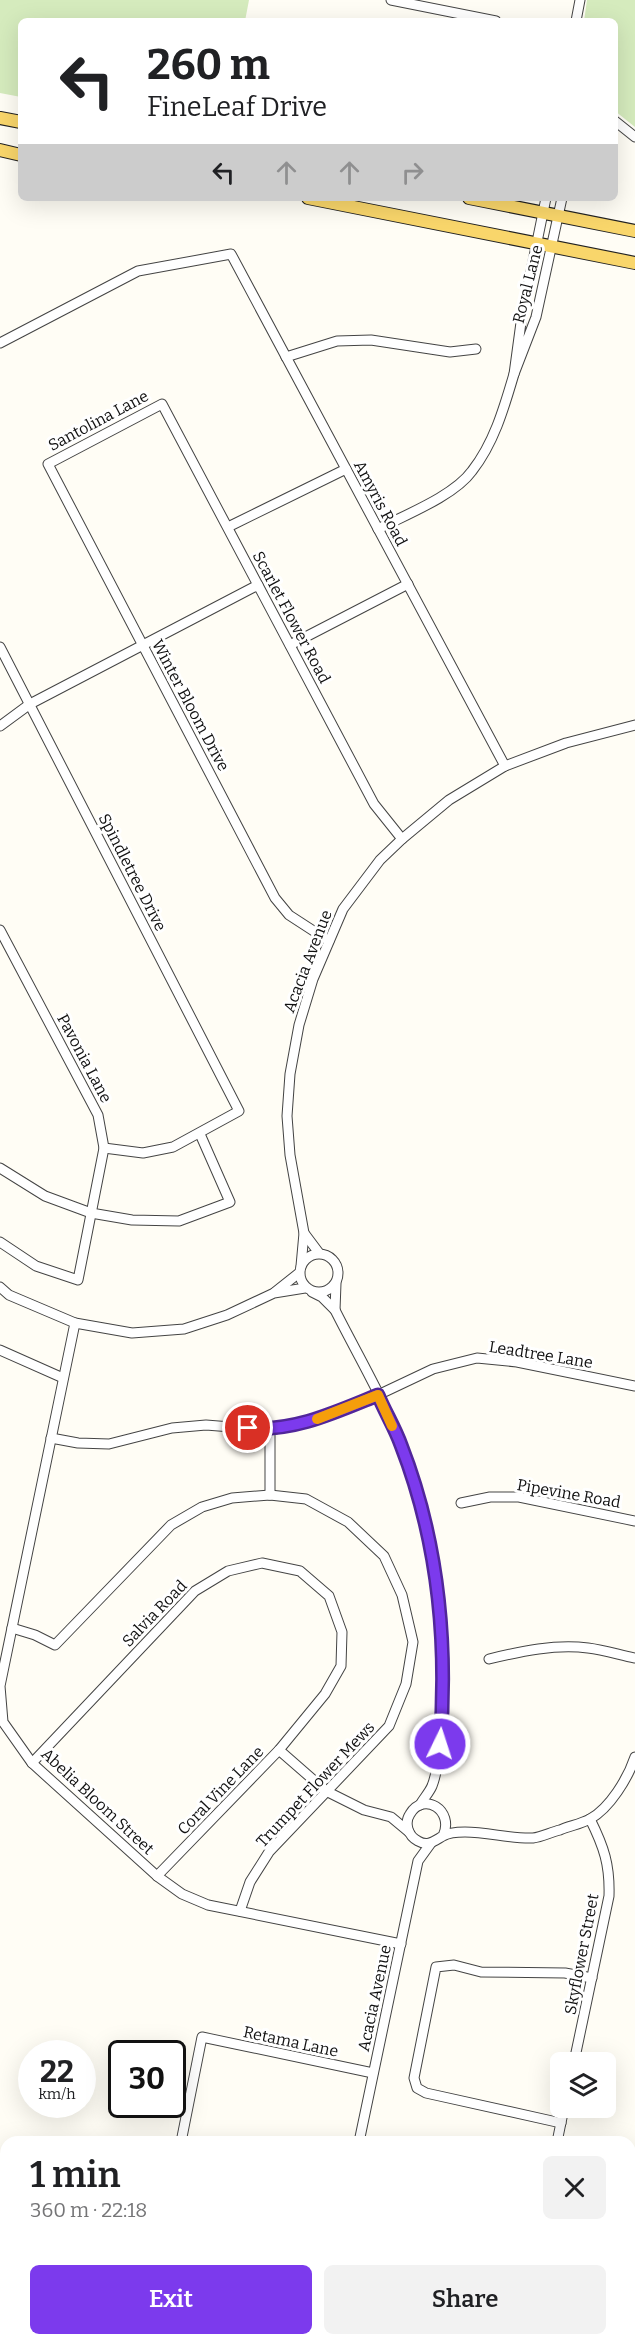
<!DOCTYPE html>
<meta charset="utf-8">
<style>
:root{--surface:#fff;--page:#f2f2f2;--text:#202124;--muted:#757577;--accent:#7c3aed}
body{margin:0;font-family:Bitter,serif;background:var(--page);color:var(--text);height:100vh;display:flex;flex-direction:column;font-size:22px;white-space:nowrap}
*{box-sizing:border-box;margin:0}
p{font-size:20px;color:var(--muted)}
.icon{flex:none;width:33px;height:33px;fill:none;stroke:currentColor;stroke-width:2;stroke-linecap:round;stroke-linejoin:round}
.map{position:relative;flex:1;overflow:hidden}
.sheet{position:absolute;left:0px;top:2136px;width:636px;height:210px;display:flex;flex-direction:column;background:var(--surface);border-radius:18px 18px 0 0;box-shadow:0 6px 24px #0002}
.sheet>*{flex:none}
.hud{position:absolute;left:18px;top:18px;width:600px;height:183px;border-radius:9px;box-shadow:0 6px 24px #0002;background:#fff;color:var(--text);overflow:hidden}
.fabs{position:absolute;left:550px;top:2052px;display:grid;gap:12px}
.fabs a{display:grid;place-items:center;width:66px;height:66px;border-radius:9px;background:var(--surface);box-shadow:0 6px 24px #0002;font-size:30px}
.speed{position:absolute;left:18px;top:2040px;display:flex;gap:12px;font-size:30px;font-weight:700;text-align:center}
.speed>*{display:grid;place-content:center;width:78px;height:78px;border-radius:50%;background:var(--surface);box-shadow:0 6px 24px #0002;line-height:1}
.speed small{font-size:15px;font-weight:400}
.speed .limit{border:3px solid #111;border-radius:9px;background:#fff;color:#111}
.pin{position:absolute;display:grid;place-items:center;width:51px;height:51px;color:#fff;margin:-26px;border:3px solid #fff;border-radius:50%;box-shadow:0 2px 6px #0007}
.me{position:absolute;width:66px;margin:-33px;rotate:4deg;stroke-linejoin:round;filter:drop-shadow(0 0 4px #0008)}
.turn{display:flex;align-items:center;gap:21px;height:126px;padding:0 30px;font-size:27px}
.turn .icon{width:78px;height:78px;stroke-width:2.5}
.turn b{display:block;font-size:42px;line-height:51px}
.lanes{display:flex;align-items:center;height:57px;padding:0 30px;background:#0003;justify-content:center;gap:30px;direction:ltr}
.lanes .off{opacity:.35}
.round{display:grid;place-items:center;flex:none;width:63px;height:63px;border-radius:9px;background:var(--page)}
.head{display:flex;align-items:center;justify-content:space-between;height:102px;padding:0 30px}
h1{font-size:36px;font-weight:600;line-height:45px}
.cta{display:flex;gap:12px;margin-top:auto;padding:12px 30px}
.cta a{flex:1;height:69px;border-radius:9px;background:var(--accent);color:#fff;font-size:24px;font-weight:600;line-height:69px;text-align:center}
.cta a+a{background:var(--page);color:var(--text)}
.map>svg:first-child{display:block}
.green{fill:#d5ebbd}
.forest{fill:#b9dc9c}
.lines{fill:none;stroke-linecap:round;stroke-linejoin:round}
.minor-casing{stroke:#444;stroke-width:11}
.major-casing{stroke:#222;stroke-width:14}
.minor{stroke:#fff;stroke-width:9}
.major{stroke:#f9d66b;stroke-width:12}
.route-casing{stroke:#51269a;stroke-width:15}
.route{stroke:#7c3aed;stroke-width:10}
.slow{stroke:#f59e0b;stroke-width:10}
.labels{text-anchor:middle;stroke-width:6;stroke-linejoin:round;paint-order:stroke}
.street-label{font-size:16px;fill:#111;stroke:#fff}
</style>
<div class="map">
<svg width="635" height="2346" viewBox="0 0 635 2346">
<rect width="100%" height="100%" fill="#fffdf5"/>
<g class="green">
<path d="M0 0H249L245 21H21V97L0 93Z"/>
<path d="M587 0H635V127L615 111V21H584Z"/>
</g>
<path class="forest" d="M0 2164 6 2166V2340H150L148 2346H11L0 2344Z"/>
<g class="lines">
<g class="minor-casing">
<g id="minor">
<path d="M391 0 496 21"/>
<path d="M576 21 580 0"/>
<path d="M615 121 635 137"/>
<path d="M546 198 522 315 514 374 536 317 562 198"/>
<path d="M0 343 138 271 231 254 505 766"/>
<path d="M286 357 337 341 371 340 450 352 476 349"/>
<path d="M228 527 346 469"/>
<path d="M378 529C405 515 454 496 472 471 494 443 504 408 514 374"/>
<path d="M290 645 408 584"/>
<path d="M0 647 239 1111 173 1147 143 1153 104 1148"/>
<path d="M0 726 30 704 258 585"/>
<path d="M0 930 98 1115 104 1148 78 1280 36 1266 0 1242"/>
<path d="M329 941 289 915 275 898 48 464 162 404 374 804 402 839"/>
<path d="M0 1168 45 1196 91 1213 132 1220 179 1221 230 1202 200 1134"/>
<path d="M304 1233 319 1253"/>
<circle cx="319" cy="1273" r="19"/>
<path d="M301 1266 304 1233 290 1155 287 1116 290 1074 299 1025 313 979 343 909 380 860 402 839 449 800 505 766 566 743 635 725"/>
<path d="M0 1287 9 1295 75 1323 132 1333 184 1329 227 1315 274 1293 305 1288"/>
<path d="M275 1292 299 1273"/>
<path d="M312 1292 322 1297 335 1310C357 1354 384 1399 401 1445 431 1524 444 1608 442 1691 442 1717 441 1763 432 1786 429 1793 423 1799 420 1805"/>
<path d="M335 1310 336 1283"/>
<path d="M75 1323 0 1686 3 1722 32 1763 157 1876 182 1894 208 1905 401 1944"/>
<path d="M0 1350 63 1378"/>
<path d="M270 1430V1495"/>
<path d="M51 1438 78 1443 109 1444 172 1428 206 1425 270 1430 310 1422 378 1395 433 1369 477 1358 517 1362 635 1386"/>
<path d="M461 1503 490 1497H519L635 1521"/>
<path d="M12 1628 35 1635 55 1645 171 1525 202 1507 232 1498 270 1495 306 1499 348 1522 384 1556 402 1595 413 1642 406 1684 389 1726 269 1852 250 1882 240 1911"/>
<path d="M489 1659C522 1651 555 1644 588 1648 604 1650 620 1655 635 1658"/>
<path d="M279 1750 326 1791 364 1810 391 1817 409 1832"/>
<path d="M32 1763 195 1591 228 1571 262 1563 300 1571 329 1596 342 1632 341 1666 325 1694 279 1750 157 1876"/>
<path d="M443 1836C455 1810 423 1791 410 1814 404 1823 408 1836 418 1841 428 1847 434 1841 443 1836 448 1833 459 1832 465 1832 488 1832 511 1839 533 1838 542 1837 551 1832 560 1830 569 1826 581 1824 590 1819 610 1808 628 1778 635 1757"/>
<path d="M574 2062 609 1896C610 1865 604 1847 590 1819"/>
<path d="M561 2123 426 2093 417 2088 414 2078 436 1967 454 1965 481 1972 565 1973 592 1978"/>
<path d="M181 2142 202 2037 373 2073"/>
<path d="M359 2142 418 1861 431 1843"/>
<path d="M557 2142 564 2108"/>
<path d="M315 2346 317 2340"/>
<path d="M417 2346 419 2340"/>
</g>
</g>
<g class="major-casing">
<g id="major">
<path d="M0 118 21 122"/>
<path d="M0 150 21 155"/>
<path d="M308 198 635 263"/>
<path d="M469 198 635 231"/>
</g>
</g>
<use href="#minor" class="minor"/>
<use href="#major" class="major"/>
</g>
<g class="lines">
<g class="route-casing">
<path id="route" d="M248 1428C294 1432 336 1412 378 1395 385 1412 395 1428 401 1445 438 1540 448 1643 440 1744"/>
</g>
<use href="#route" class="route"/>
<path class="slow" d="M317 1419 378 1395 392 1426"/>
</g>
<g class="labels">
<g class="street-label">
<text transform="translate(527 284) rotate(-76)" y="6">Royal Lane</text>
<text transform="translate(98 420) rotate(-28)" y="6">Santolina Lane</text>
<text transform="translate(381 503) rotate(62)" y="6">Amyris Road</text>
<text transform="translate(292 617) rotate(62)" y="6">Scarlet Flower Road</text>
<text transform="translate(191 705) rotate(62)" y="6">Winter Bloom Drive</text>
<text transform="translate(133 872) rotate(63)" y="6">Spindletree Drive</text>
<text transform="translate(307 961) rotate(-69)" y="6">Acacia Avenue</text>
<text transform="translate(85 1058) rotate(62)" y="6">Pavonia Lane</text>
<text transform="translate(541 1354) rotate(9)" y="6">Leadtree Lane</text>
<text transform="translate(569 1493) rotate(10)" y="6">Pipevine Road</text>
<text transform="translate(154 1613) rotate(-46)" y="6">Salvia Road</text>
<text transform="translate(315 1784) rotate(-47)" y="6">Trumpet Flower Mews</text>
<text transform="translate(220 1790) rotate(-46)" y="6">Coral Vine Lane</text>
<text transform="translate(98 1801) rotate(43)" y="6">Abelia Bloom Street</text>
<text transform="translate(581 1954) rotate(-79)" y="6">Skyflower Street</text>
<text transform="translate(374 1998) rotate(-78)" y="6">Acacia Avenue</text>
<text transform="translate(291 2041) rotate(12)" y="6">Retama Lane</text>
</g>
</g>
</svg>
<div class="fabs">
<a><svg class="icon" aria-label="layers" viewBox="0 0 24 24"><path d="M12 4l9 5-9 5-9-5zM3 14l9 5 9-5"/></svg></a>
</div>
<div class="speed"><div>22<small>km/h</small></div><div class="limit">30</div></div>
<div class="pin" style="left:248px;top:1428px;background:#d93025"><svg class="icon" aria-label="arrive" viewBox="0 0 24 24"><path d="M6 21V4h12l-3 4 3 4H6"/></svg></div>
<svg class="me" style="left:440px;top:1744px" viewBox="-20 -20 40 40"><circle r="17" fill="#7c3aed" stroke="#fff" stroke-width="3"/><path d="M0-11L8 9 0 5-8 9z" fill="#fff"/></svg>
<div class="hud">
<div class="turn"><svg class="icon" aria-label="left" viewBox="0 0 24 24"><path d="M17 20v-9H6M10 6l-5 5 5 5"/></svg><div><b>260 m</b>FineLeaf Drive</div></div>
<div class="lanes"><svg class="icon" aria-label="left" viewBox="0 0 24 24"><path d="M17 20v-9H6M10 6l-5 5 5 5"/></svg><svg class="icon off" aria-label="ahead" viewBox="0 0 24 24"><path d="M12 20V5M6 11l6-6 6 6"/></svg><svg class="icon off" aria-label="ahead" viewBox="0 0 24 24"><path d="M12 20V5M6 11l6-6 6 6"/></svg><svg class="icon off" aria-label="right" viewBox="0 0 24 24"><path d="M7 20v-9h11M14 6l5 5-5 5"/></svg></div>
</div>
<section class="sheet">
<div class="head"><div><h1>1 min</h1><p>360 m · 22:18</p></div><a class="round"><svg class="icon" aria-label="close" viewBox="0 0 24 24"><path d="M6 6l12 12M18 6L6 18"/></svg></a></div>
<div class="cta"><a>Exit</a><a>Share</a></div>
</section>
</div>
